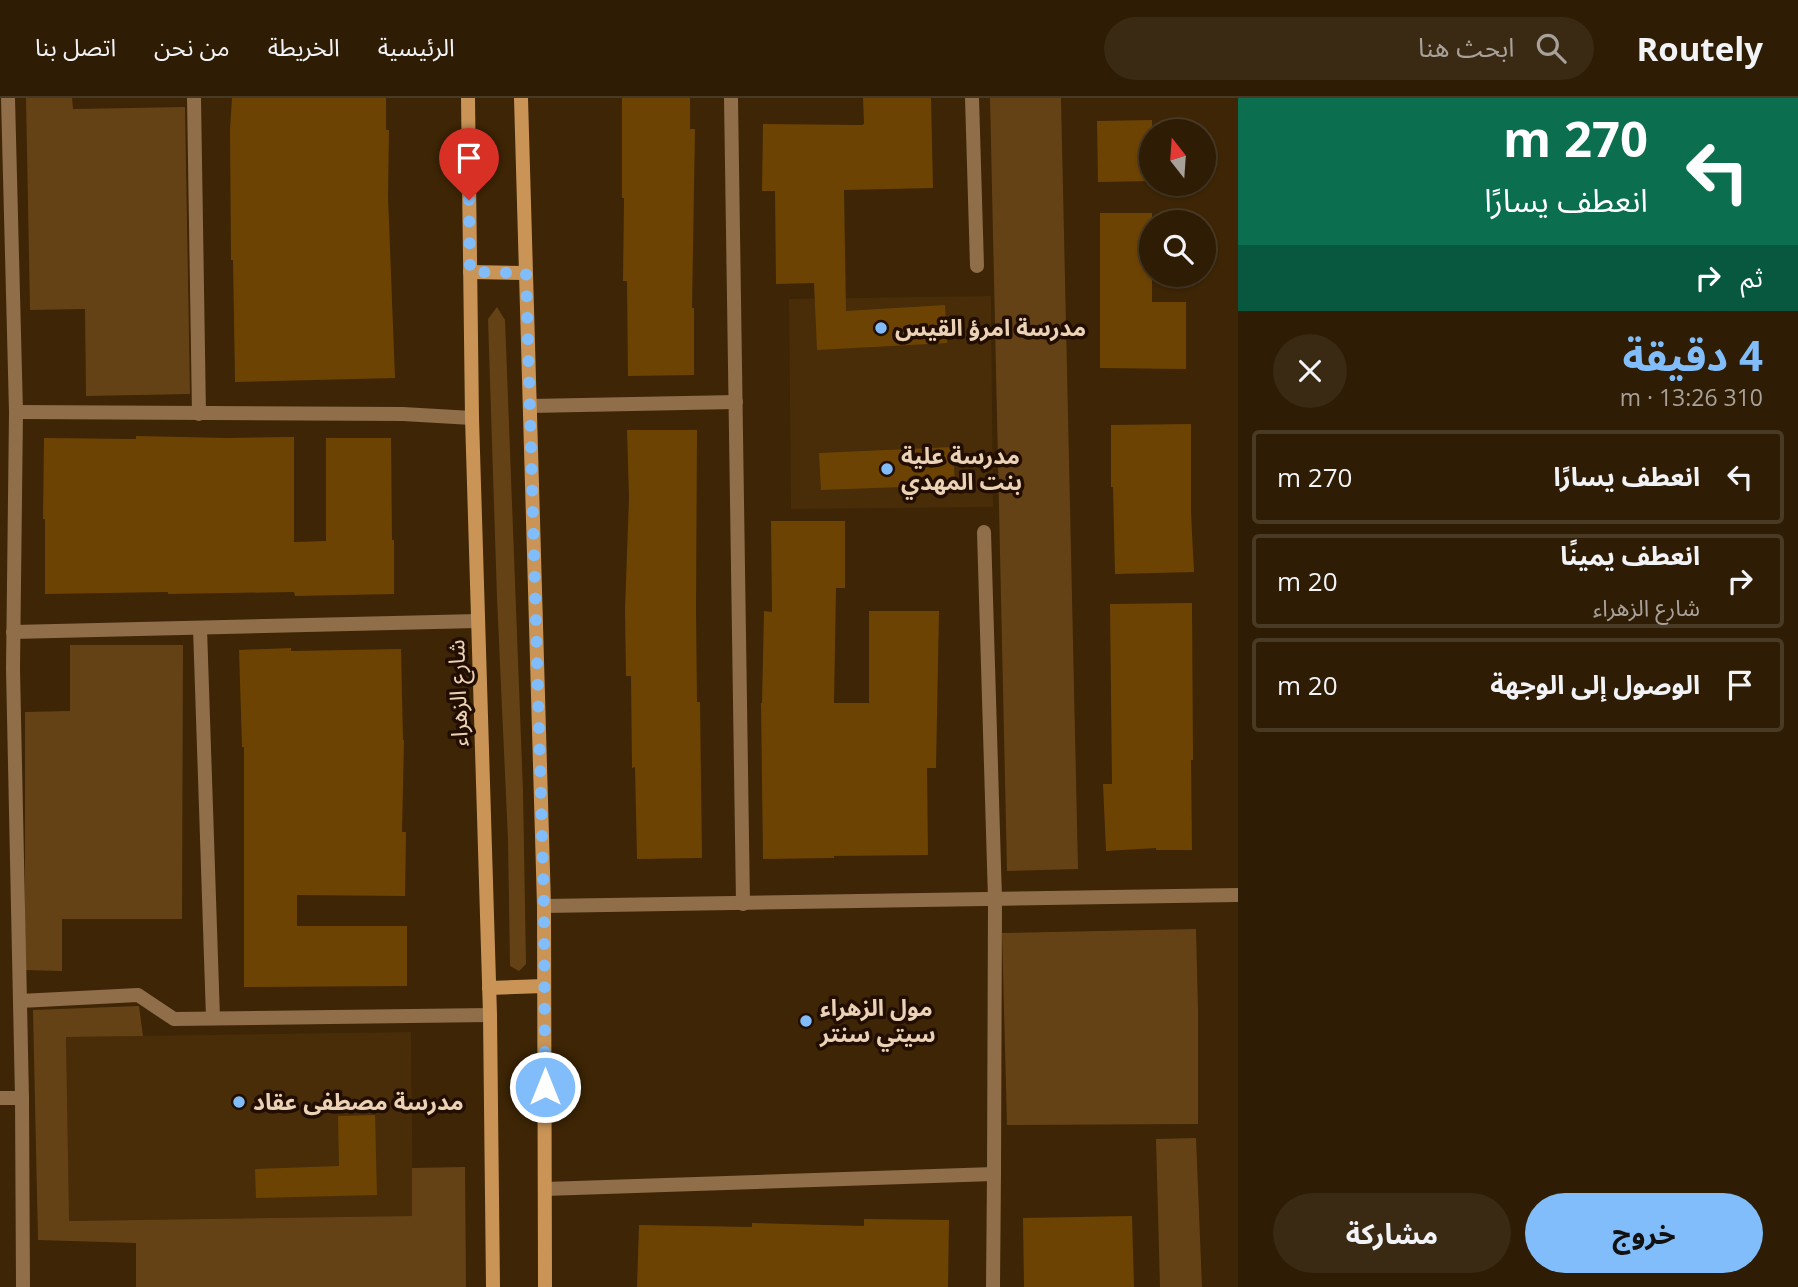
<!DOCTYPE html>
<html lang="ar">
<meta charset="utf-8">
<style>
:root{--surface:#2e1c04;--page:#3a2913;--text:#f1f3f6;--muted:#a7a19a;--line:#493a26;--accent:#80bdfa}
body{margin:0;font-family:"Open Sans","Noto Sans Arabic",sans-serif;background:var(--page);color:var(--text);direction:rtl;height:100vh;display:flex;flex-direction:column;font-size:26px;white-space:nowrap}
*{box-sizing:border-box;margin:0}
p{font-size:23px;color:var(--muted)}
.icon{flex:none;width:38px;height:38px;fill:none;stroke:currentColor;stroke-width:2;stroke-linecap:round;stroke-linejoin:round}
.map{position:relative;flex:1;overflow:hidden;direction:ltr}
.panel{display:flex;flex-direction:column;background:var(--surface);width:560px}
.panel>*{flex:none}
.guide{background:#0b6e4f;color:#fff;overflow:hidden}
.needle{width:46px;rotate:343deg}
.controls{position:absolute;left:1139px;top:21px;display:grid;gap:14px}
.controls a{display:grid;place-items:center;width:77px;height:77px;border-radius:50%;background:var(--surface);box-shadow:0 2px 5px #0004,0 0 0 2px var(--line);font-size:35px}
.pin{position:absolute;display:grid;place-items:center;width:60px;height:60px;color:#fff;margin:-72px -30px;border-radius:50% 50% 50% 0;rotate:-45deg;box-shadow:0 0 7px #0007}
.pin .icon{rotate:45deg}
.me{position:absolute;width:77px;margin:-38px;rotate:0deg;stroke-linejoin:round;filter:drop-shadow(0 0 5px #0008)}
.turn{display:flex;align-items:center;gap:24px;height:147px;padding:0 35px;font-size:32px}
.turn .icon{width:91px;height:91px;stroke-width:2.5}
.turn b{display:block;font-size:49px;line-height:60px}
.then{display:flex;align-items:center;height:66px;padding:0 35px;background:#0003;gap:14px;font-size:26px}
.round{display:grid;place-items:center;flex:none;width:74px;height:74px;border-radius:37px;background:var(--page)}
.headline{display:flex;align-items:center;justify-content:space-between;height:119px;padding:0 35px}
h1{font-size:42px;font-weight:700;line-height:52px;color:var(--accent)}
.button{display:flex;gap:14px;margin-top:auto;padding:14px 35px}
.button a{flex:1;height:80px;border-radius:42px;background:var(--accent);color:#111;font-size:28px;font-weight:700;line-height:80px;text-align:center}
.button a+a{background:var(--page);color:var(--text)}
ul{padding:0;list-style:none}
li{display:flex;align-items:center;gap:21px;height:94px;margin:0 14px 10px;padding:0 21px;border:4px solid var(--line);border-radius:7px}
li div{flex:1}
li b{display:block;font-size:26px}
li em{font-style:normal}
header{display:flex;align-items:center;gap:42px;box-sizing:border-box;height:98px;padding:0 35px;background:var(--surface);border-bottom:2px solid var(--line)}
header strong{font-size:33px}
nav{display:flex;gap:38px;margin-inline-start:auto;font-size:24px}
.search{width:490px;height:63px;background:var(--page);display:flex;align-items:center;gap:18px;box-sizing:border-box;padding:0 24px;border-radius:38px;color:var(--muted);font-size:26px}
main{display:flex;flex:1;min-height:0}
.map>svg:first-child{display:block}
.built{fill:#482d08}
.green{fill:#644215}
.building{fill:#6d4303}
.lines{fill:none;stroke-linecap:round;stroke-linejoin:round}
.street{stroke:#8f6e49;stroke-width:14}
.secondary{stroke:#c99455;stroke-width:14}
.route{stroke:#80bdfa;stroke-width:12;stroke-dasharray:0 21.6}
.poi-dot{fill:#80bdfa;stroke:#210e00;stroke-width:2.5}
.labels{text-anchor:middle;stroke-width:7;stroke-linejoin:round;paint-order:stroke}
.poi-label{font-size:23px;font-weight:bold;fill:#ebd1b5;stroke:#210e00;text-anchor:start}
.street-label{font-size:23px;fill:#ebd1b5;stroke:#210e00}
</style>
<header>
<strong>Routely</strong>
<div class="search"><svg class="icon" aria-label="search" viewBox="0 0 24 24"><circle cx="10" cy="10" r="6"/><path d="M15 15l6 6"/></svg>ابحث هنا</div>
<nav><a>الرئيسية</a><a>الخريطة</a><a>من نحن</a><a>اتصل بنا</a></nav>
</header>
<main>
<section class="panel">
<div class="guide">
<div class="turn"><svg class="icon" aria-label="left" viewBox="0 0 24 24"><path d="M17 20v-9H6M10 6l-5 5 5 5"/></svg><div><b>270 m</b>انعطف يسارًا</div></div>
<div class="then">ثم<svg class="icon" aria-label="right" viewBox="0 0 24 24"><path d="M7 20v-9h11M14 6l5 5-5 5"/></svg></div>
</div>
<div class="headline"><div><h1>4 دقيقة</h1><p>310 m · 13:26</p></div><a class="round"><svg class="icon" aria-label="close" viewBox="0 0 24 24"><path d="M6 6l12 12M18 6L6 18"/></svg></a></div>
<ul>
<li><svg class="icon" aria-label="left" viewBox="0 0 24 24"><path d="M17 20v-9H6M10 6l-5 5 5 5"/></svg><div><b>انعطف يسارًا</b></div><em>270 m</em></li>
<li><svg class="icon" aria-label="right" viewBox="0 0 24 24"><path d="M7 20v-9h11M14 6l5 5-5 5"/></svg><div><b>انعطف يمينًا</b><p>شارع الزهراء</p></div><em>20 m</em></li>
<li><svg class="icon" aria-label="arrive" viewBox="0 0 24 24"><path d="M6 21V4h12l-3 4 3 4H6"/></svg><div><b>الوصول إلى الوجهة</b></div><em>20 m</em></li>
</ul>
<div class="button"><a>خروج</a><a>مشاركة</a></div>
</section>
<div class="map">
<svg width="1238" height="1189" viewBox="0 0 1238 1189">
<rect width="100%" height="100%" fill="#3d2505"/>
<g class="built">
<path d="M991 198 993 409 791 411 789 201Z"/>
<path d="M411 934 413 1118 68 1123 66 939Z"/>
</g>
<g class="green">
<path d="M26 0H72L73 11 185 9 190 296 86 298 85 211 30 212Z"/>
<path d="M990 0H1061L1078 771 1007 773Z"/>
<path d="M497 209 505 222 523 693 526 866 519 873 510 868 508 742 497 500 488 221Z"/>
<path d="M70 547H183L182 821H62V873L25 872V614L70 613Z"/>
<path d="M1196 831 1198 913V1026L1007 1027 1002 835Z"/>
<path d="M139 908 143 938 66 939 69 1123 412 1118V1070L465 1069 466 1189H136V1145L38 1142 33 912Z"/>
<path d="M1196 1040 1202 1189H1160L1156 1041Z"/>
</g>
<g class="building">
<path d="M232 0H386V32H389L388 98 395 280 235 284 233 162H231L230 31Z"/>
<path d="M622 0H690V31H695L692 210H694V277L628 278 627 183H623L624 100H622Z"/>
<path d="M863 0H931L933 90 844 92 846 213 945 207 947 245 817 252 814 185 776 186 775 93H762L763 26 862 27 864 26Z"/>
<path d="M1152 22V83L1098 84 1097 23Z"/>
<path d="M1100 115H1152V204H1186V271L1100 270Z"/>
<path d="M1191 326V415L1194 474 1115 476 1113 389H1111V327Z"/>
<path d="M627 332H697L696 511 697 604H700L702 760 637 761 635 669 632 670 631 578H626L625 512 629 400Z"/>
<path d="M136 338 227 340 294 339V444L326 443V340H391L392 442H394V496L295 498 294 494 168 496V494L45 496V421H43L44 340 136 341Z"/>
<path d="M953 349 955 387 821 392 819 355Z"/>
<path d="M771 423H845V490H836L834 605H869V513H939L936 670H927L928 757 834 758V760L763 761 761 605H762L764 513 772 514Z"/>
<path d="M1192 505 1193 662H1191L1192 752H1156V750L1106 753 1103 686H1112L1110 506Z"/>
<path d="M291 550V553L401 551 403 642H404L402 734H406L405 798 297 797V828H407V888L244 889V649H242L239 552Z"/>
<path d="M375 1017 377 1097 256 1100 255 1071 339 1068 338 1018Z"/>
<path d="M1132 1118 1134 1189H1024L1023 1120Z"/>
<path d="M864 1121 949 1122 948 1189H637L639 1127 752 1129V1125L864 1128Z"/>
</g>
<g class="lines">
<g class="street">
<path d="M8 0 16 314 13 571 22 1000 23 1189"/>
<path d="M194 0 199 316"/>
<path d="M731 0 743 806"/>
<path d="M972 0 977 168"/>
<path d="M530 308 736 304"/>
<path d="M16 314 403 316 472 320"/>
<path d="M200 530 213 920"/>
<path d="M13 534 478 523"/>
<path d="M544 808 1238 797"/>
<path d="M20 903 138 897 174 921 490 917"/>
<path d="M0 1000H22"/>
<path d="M545 1091 994 1076 995 801 984 434"/>
<path d="M993 1189 994 1076"/>
</g>
<g class="secondary">
<path d="M468 0 472 320 490 917 493 1189"/>
<path d="M521 0 544 808 545 1189"/>
<path d="M470 174 525 175"/>
<path d="M489 890 544 888"/>
</g>
</g>
<g class="lines">
<path class="route" d="M469 102 470 174 526 175 544 808 545 989"/>
</g>
<g class="poi-dot">
<circle cx="881" cy="230" r="7"/>
<circle cx="887" cy="371" r="7"/>
<circle cx="806" cy="923" r="7"/>
<circle cx="239" cy="1004" r="7"/>
</g>
<g class="labels">
<g class="poi-label">
<text x="895" y="238">مدرسة امرؤ القيس</text>
<text x="901" y="366">مدرسة علية<tspan x="901" dy="26">بنت المهدي</tspan></text>
<text x="820" y="918">مول الزهراء<tspan x="820" dy="26">سيتي سنتر</tspan></text>
<text x="253" y="1012">مدرسة مصطفى عقاد</text>
</g>
<g class="street-label">
<text transform="translate(458 595) rotate(-92)" y="8">شارع الزهراء</text>
</g>
</g>
</svg>
<div class="controls">
<a><svg class="needle" viewBox="-14 -14 28 28"><path d="M0-13l5 13h-10z" fill="#e53935"/><path d="M0 13l5-13h-10z" fill="#a7a19a"/></svg></a>
<a><svg class="icon" aria-label="search" viewBox="0 0 24 24"><circle cx="10" cy="10" r="6"/><path d="M15 15l6 6"/></svg></a>
</div>
<div class="pin" style="left:469px;top:102px;background:#d93025"><svg class="icon" aria-label="arrive" viewBox="0 0 24 24"><path d="M6 21V4h12l-3 4 3 4H6"/></svg></div>
<svg class="me" style="left:545px;top:989px" viewBox="-20 -20 40 40"><circle r="17" fill="#80bdfa" stroke="#fff" stroke-width="3"/><path d="M0-11L8 9 0 5-8 9z" fill="#fff"/></svg>
</div>
</main>
